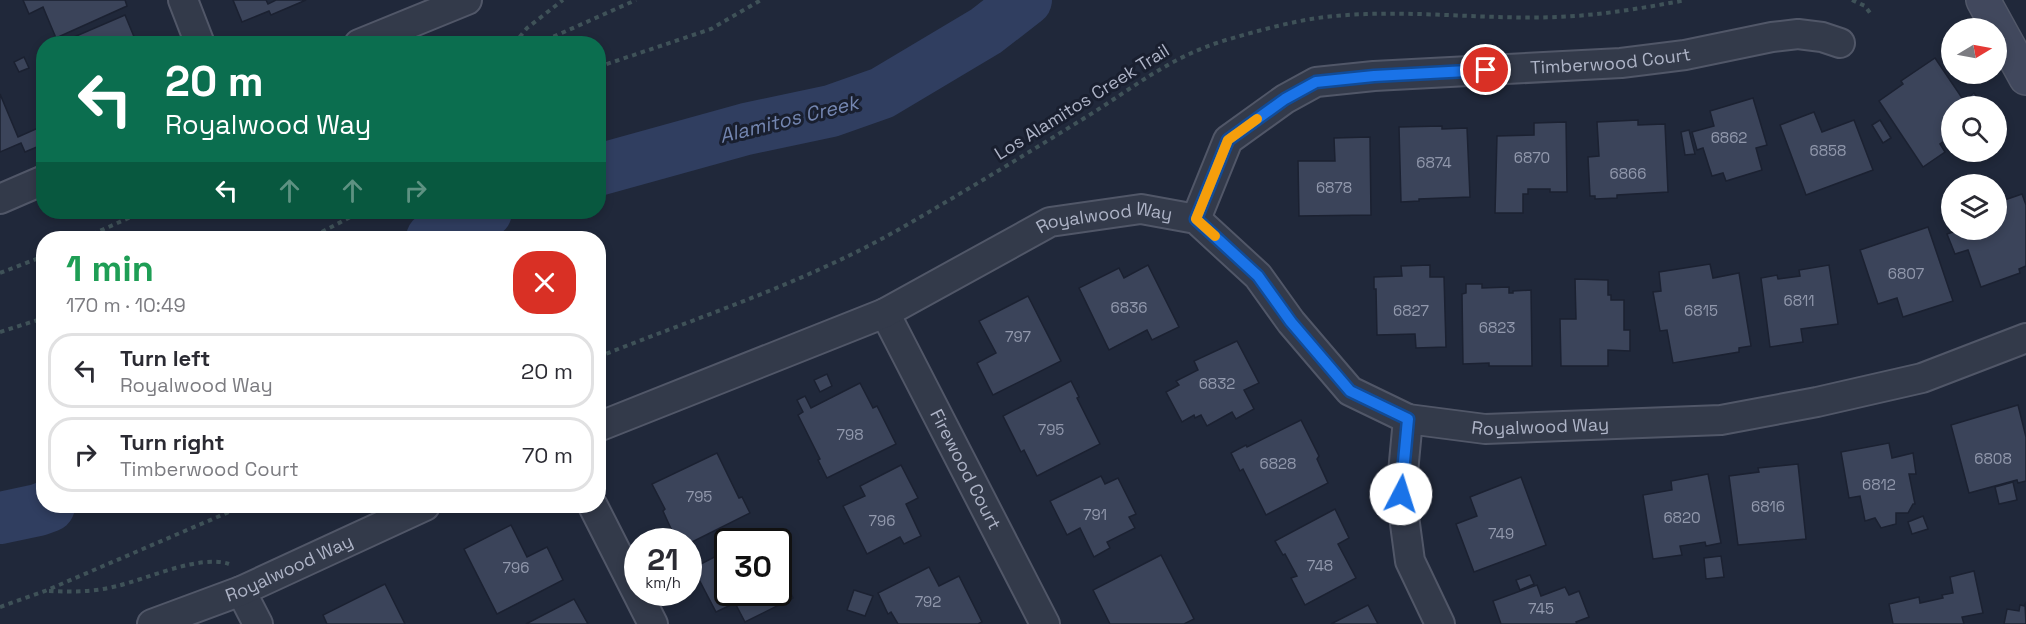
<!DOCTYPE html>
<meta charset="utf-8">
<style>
:root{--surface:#fff;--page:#f2f2f3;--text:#2b2b33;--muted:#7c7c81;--line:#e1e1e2}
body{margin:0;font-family:"Space Grotesk",sans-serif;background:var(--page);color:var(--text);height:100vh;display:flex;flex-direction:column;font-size:22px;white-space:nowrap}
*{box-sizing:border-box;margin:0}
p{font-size:20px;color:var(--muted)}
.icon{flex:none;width:33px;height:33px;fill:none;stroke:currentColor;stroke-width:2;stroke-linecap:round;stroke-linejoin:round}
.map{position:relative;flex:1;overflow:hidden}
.sheet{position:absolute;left:36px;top:231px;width:570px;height:282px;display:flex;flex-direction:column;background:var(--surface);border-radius:24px;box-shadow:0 3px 9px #0003}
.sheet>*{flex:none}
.hud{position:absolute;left:36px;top:36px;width:570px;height:183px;border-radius:24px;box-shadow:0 3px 9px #0003;background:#0b6e4f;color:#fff;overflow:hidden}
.needle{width:39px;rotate:80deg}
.buttons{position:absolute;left:1941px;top:18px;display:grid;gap:12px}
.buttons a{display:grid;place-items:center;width:66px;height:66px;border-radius:50%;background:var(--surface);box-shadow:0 3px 9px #0003;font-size:30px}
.speed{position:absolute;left:624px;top:528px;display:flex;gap:12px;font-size:30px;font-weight:700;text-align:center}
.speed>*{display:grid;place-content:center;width:78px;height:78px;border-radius:50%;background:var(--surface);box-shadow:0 3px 9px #0003;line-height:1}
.speed small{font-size:15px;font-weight:400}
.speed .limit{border:3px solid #111;border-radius:9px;background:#fff;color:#111}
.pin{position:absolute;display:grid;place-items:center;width:51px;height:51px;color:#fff;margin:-26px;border:3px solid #fff;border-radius:50%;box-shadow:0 2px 6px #0007}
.me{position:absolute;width:66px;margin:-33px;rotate:5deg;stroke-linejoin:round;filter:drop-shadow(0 0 4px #0008)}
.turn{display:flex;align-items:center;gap:21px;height:126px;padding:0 30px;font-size:27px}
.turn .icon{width:78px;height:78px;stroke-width:2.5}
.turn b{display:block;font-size:42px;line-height:51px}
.lanes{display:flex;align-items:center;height:57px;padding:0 30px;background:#0003;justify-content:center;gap:30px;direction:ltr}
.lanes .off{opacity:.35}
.round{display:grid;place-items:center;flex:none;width:63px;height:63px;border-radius:24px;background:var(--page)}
.overview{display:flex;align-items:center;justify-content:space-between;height:102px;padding:0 30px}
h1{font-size:36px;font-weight:800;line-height:45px;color:#1e9e55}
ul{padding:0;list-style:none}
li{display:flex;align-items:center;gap:18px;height:75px;margin:0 12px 9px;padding:0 18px;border:3px solid var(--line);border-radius:24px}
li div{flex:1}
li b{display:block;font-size:22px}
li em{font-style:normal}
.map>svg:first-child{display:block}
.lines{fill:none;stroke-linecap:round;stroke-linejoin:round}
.river{stroke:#303e60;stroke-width:52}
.building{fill:#3b445a;stroke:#1b2131;stroke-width:1.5}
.street-casing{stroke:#515768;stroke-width:32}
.secondary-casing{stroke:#515768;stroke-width:36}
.path{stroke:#3f5258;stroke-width:4;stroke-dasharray:4.5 4.5;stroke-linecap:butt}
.street{stroke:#333a4a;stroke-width:28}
.secondary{stroke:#41485d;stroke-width:33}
.route-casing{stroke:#114b97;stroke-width:15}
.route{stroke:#1a73e8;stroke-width:10}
.slow{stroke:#f59e0b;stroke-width:10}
.labels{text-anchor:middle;stroke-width:6;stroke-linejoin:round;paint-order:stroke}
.number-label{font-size:15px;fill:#9198ac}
.street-label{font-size:18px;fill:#aeb4c7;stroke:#191f2f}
.water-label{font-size:20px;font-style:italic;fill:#7486b1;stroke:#191f2f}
</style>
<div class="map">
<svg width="2026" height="624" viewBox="0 0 2026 624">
<rect width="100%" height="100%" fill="#20283a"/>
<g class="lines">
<g class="river">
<path d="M598 170 746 129 831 111 882 93 986 31 1026 0"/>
<path d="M432 238 486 212"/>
<path d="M0 518 38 510 49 506"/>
</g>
</g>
<g class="building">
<path d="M23 0H125L127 6 56 38 43 7 29 14Z"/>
<path d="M233 0H266L268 4 276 0H306L271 15 269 11 242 22Z"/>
<path d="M125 15 137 44H61L60 43Z"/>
<path d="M24 57 29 68 19 72 14 62Z"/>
<path d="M1935 58 1964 101 1974 93 1983 106H1952V135L1940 144 1945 152 1923 167 1879 101 1903 84 1901 81Z"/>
<path d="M0 94 18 137 38 128 44 144 25 152 21 143 0 152Z"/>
<path d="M1753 98 1767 145 1756 148 1762 170 1726 181 1723 173 1712 176 1703 148 1697 150 1692 132 1714 126 1710 111Z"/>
<path d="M1814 112 1822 132 1854 120 1873 170 1806 195 1780 125Z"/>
<path d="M1638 120V125L1665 124 1668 192 1617 195V198L1595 199V196H1590L1588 157 1599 156 1597 122Z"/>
<path d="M1880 120 1891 138 1883 143 1872 125Z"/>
<path d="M1566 122 1567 192H1550V189H1528V194H1523V213H1495L1497 136 1534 135V123Z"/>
<path d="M1442 126V129L1467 128 1470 197 1419 199V201L1401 202 1399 127Z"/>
<path d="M1689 130 1695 154 1685 155 1681 132Z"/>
<path d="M1370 137 1371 215 1299 216 1298 161H1335L1334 138Z"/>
<path d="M2022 194 2026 205V266L2019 269 2020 273 1981 287 1968 250 1955 254 1947 234 1959 230H1996V203Z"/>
<path d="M1928 227 1953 301 1903 317 1897 298 1878 304 1860 250Z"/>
<path d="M1710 264 1713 278 1739 273 1751 346 1739 348V352L1673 363 1667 330 1660 331 1653 292 1661 291 1659 272Z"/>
<path d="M1148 265 1179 327 1152 340 1147 330 1109 350 1079 288 1119 268 1124 278Z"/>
<path d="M1430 265V277H1444L1446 347 1416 348 1415 334 1377 335 1376 289H1374V277L1402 276 1401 266Z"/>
<path d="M1829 265 1838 324 1801 329 1803 342 1770 347 1761 278 1777 275 1778 279 1800 276 1799 270Z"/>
<path d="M1575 279 1608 280V295H1611V300H1624V330H1630V351L1608 350V366H1561L1560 319H1576Z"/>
<path d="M1466 284H1482V288L1509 287V293H1513V291L1531 290 1532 366H1489V363L1463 364 1462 294 1466 293Z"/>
<path d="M1028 296 1061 361 993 395 977 363 996 353 979 321Z"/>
<path d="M1237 341 1259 383 1244 390 1254 409 1236 419 1232 412 1207 426 1201 415 1195 418 1194 415 1182 422 1166 392 1179 385 1176 381 1198 370 1194 361Z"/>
<path d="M827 374 832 386 820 392 814 380Z"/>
<path d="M1071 381 1079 397 1077 398 1100 444 1037 476 1024 450 1021 452 1003 416Z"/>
<path d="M860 383 873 408 877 406 896 444 827 478 818 460 820 459 798 415 803 412 797 400 805 396 811 408Z"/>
<path d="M2018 405 2026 437V481L2018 483 2017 480 1969 493 1951 425Z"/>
<path d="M1301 420 1319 456 1317 459 1328 483 1266 515 1243 469 1240 471 1231 453 1246 445 1247 447Z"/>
<path d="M1889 443 1892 458 1913 453 1916 474H1909L1915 504H1913L1908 513H1896V524L1881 528 1875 518 1865 521 1860 496 1849 498 1841 452Z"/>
<path d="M717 453 739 498 742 497 750 513 688 544V542H677L663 511 665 509 652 484Z"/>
<path d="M1798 464 1806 539 1738 545 1729 476 1759 472 1758 468Z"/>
<path d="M901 465 918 498 906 504 921 536 904 544 900 537 867 554 843 506 865 496 860 486Z"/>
<path d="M1708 474 1721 543 1706 546 1705 542 1680 546 1682 555 1653 559 1643 495 1672 490 1671 481Z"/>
<path d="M1101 476 1105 484 1118 478 1136 514 1129 517 1135 528 1107 542 1110 548 1094 557 1080 528 1067 535 1050 501Z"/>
<path d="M1521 477 1546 545 1474 572 1456 524 1477 516 1470 497Z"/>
<path d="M2013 482 2017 500 1999 504 1995 487Z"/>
<path d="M1335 509 1349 538 1338 544 1356 578 1305 605 1291 578 1297 576 1285 554 1283 555 1275 541Z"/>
<path d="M1923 516 1928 529 1912 534 1908 522Z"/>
<path d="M511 525 527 557 547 547 563 580 497 614 464 549Z"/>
<path d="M728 550V592H778V568L793 598 745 622 735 603 716 612 693 568Z"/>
<path d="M1161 555 1194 619 1184 624H1110L1093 590Z"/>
<path d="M1721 556 1724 577 1706 579 1704 558Z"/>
<path d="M929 567 939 586 959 576 982 622 978 624H898L891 612 888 614 878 593Z"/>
<path d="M1974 571 1983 613 1962 617 1964 624H1893L1889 604 1919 597 1920 603 1943 598 1942 595 1953 593 1950 577Z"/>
<path d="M1530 575 1534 584 1520 590 1516 580Z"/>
<path d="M385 584 405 624H327L323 615Z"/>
<path d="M1537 585 1541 596 1565 587 1569 595 1579 591 1589 617 1576 622 1577 624H1501L1493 601Z"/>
<path d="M854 590 873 596 865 616 847 610Z"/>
<path d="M574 599 588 624H526Z"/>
<path d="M2025 604 2026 624H2004L2007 609 2019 611 2020 605 2024 606Z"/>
<path d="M1368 605 1378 624H1331Z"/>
</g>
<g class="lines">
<g class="street-casing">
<g id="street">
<path d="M183 0 200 44"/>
<path d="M359 44 467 0"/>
<path d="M0 199 44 180"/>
<path id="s1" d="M1196 219 1228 140 1285 99 1316 82 1374 76 1621 63 1685 55 1772 37 1798 34 1822 37 1840 43"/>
<path id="s2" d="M885 313 1045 624"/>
<path d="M1408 419 1401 494 1410 561 1440 624"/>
<path id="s3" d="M598 427 885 313 1050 222 1141 209 1196 219 1258 276 1291 322 1350 391 1408 419 1485 429 1721 420 1817 402 1922 378 2026 338"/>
<path d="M593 506 653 624"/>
<path d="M241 591 258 624"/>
<path id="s4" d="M152 624 241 591 425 506"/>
</g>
</g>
<g class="secondary-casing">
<path id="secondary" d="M1983 0 2026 78"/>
</g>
<g class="path">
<path d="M1852 0 1865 6 1870 13"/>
<path d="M514 44 527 28 563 0"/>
<path d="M537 44 636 0"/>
<path d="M598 67 711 29 761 0"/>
<path d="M84 238 142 212"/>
<path d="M305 238 316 235 360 212"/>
<path d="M0 273 44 256"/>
<path d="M0 332 44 318"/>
<path d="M598 357C698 317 802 284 896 231 959 195 1021 157 1083 119 1132 89 1169 57 1226 40 1261 30 1299 19 1335 16 1409 9 1484 20 1558 17 1602 15 1644 8 1686 0"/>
<path d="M49 591C72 592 94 592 117 586 147 579 200 554 229 564"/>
<path d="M0 607 45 591 243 506"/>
</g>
<use href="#street" class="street"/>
<use href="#secondary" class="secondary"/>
</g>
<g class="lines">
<g class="route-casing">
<path id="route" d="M1401 494 1408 419 1350 391 1291 322 1258 276 1196 219 1228 140 1285 99 1316 82 1374 76 1486 70"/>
</g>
<use href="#route" class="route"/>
<path class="slow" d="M1215 236 1196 219 1228 140 1257 119"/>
</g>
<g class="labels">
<g class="number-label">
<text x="1729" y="143">6862</text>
<text x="1828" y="156">6858</text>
<text x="1532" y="163">6870</text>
<text x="1434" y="168">6874</text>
<text x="1628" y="179">6866</text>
<text x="1334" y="193">6878</text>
<text x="1906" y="279">6807</text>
<text x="1799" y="306">6811</text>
<text x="1129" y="313">6836</text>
<text x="1411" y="316">6827</text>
<text x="1701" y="316">6815</text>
<text x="1497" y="333">6823</text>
<text x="1018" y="342">797</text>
<text x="1217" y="389">6832</text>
<text x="1051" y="435">795</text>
<text x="850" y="440">798</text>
<text x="1993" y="464">6808</text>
<text x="1278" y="469">6828</text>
<text x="1879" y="490">6812</text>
<text x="699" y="502">795</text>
<text x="1768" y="512">6816</text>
<text x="1095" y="520">791</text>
<text x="1682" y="523">6820</text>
<text x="882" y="526">796</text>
<text x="1501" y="539">749</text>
<text x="1320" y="571">748</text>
<text x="516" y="573">796</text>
<text x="928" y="607">792</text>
<text x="1541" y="614">745</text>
</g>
<g class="street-label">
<text dy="6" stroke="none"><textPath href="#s1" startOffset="486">Timberwood Court</textPath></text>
<text transform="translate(1082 102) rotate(-32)" y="6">Los Alamitos Creek Trail</text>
<text dy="6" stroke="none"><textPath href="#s3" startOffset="552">Royalwood Way</textPath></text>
<text dy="6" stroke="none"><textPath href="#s3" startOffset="1074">Royalwood Way</textPath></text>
<text dy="6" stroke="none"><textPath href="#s2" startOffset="176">Firewood Court</textPath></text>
<text dy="6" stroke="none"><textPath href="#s4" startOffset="148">Royalwood Way</textPath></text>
</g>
<g class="water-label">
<text transform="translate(789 119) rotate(-14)" y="7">Alamitos Creek</text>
</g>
</g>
</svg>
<div class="buttons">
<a><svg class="needle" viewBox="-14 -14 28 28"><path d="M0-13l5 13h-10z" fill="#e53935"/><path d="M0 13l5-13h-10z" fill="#7c7c81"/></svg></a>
<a><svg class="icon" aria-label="search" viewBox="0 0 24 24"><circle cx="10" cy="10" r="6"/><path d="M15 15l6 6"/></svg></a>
<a><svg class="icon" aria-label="layers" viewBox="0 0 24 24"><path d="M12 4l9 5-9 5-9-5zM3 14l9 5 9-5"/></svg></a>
</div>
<div class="speed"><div>21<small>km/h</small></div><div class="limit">30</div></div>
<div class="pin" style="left:1486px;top:70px;background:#d93025"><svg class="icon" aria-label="arrive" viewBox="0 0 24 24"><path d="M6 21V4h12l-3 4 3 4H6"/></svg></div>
<svg class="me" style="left:1401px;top:494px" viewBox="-20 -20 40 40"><circle r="19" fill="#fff"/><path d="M0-13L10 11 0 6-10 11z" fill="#1a73e8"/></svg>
<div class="hud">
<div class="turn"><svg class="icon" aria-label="left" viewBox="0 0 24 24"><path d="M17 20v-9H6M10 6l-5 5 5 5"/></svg><div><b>20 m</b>Royalwood Way</div></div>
<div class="lanes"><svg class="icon" aria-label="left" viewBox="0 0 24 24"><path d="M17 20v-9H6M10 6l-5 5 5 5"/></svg><svg class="icon off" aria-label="ahead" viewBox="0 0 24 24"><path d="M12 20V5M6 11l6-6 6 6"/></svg><svg class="icon off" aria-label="ahead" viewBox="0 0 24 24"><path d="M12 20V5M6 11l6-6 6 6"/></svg><svg class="icon off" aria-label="right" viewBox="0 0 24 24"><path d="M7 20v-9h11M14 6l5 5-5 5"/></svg></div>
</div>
<section class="sheet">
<div class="overview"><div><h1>1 min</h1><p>170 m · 10:49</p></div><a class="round" style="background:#d93025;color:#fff"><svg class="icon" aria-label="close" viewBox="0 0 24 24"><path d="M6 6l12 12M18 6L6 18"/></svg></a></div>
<ul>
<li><svg class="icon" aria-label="left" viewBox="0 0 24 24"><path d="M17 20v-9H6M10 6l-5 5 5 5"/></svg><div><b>Turn left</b><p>Royalwood Way</p></div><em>20 m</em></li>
<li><svg class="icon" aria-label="right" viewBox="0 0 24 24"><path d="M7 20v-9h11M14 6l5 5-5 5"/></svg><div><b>Turn right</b><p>Timberwood Court</p></div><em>70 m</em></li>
</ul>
</section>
</div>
